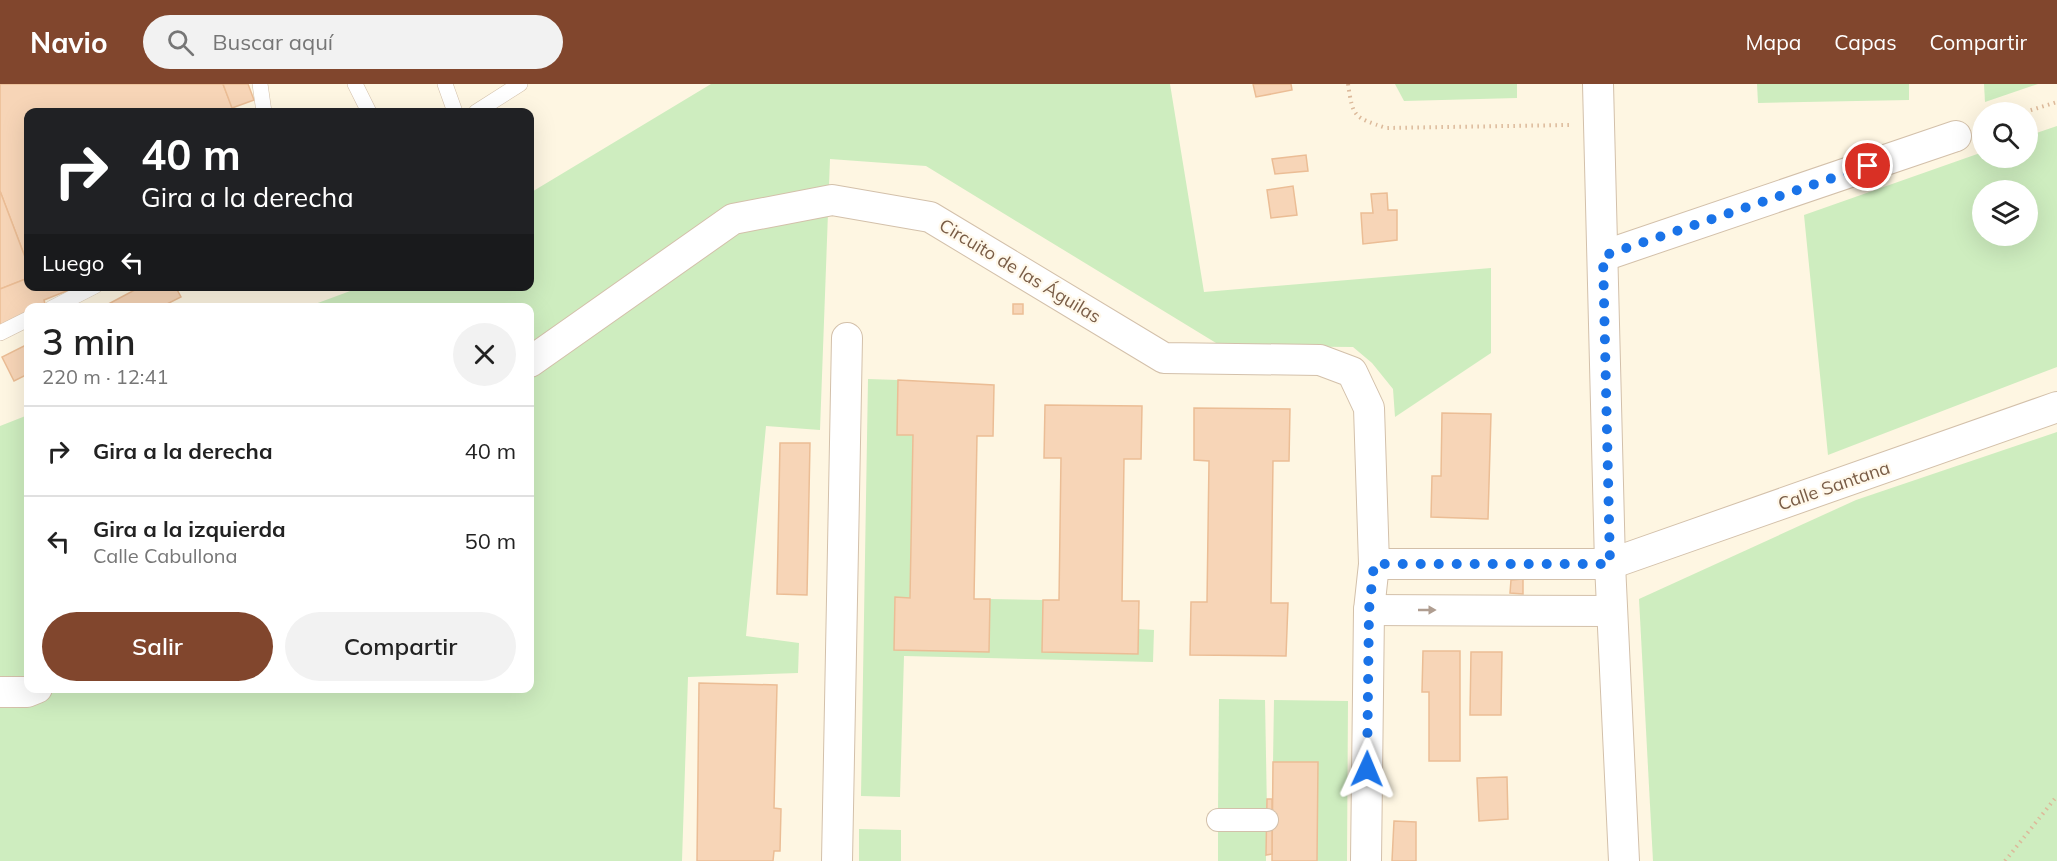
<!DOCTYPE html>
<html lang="es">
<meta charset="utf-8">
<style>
:root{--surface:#fff;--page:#f2f2f2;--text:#222;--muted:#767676;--line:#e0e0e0;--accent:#81462d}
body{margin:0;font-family:Mulish,sans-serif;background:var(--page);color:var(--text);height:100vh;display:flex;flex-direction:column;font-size:22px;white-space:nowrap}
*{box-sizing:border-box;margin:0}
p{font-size:20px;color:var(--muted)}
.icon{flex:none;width:33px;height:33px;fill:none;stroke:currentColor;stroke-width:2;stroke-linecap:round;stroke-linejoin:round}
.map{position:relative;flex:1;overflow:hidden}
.drawer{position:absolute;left:24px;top:219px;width:510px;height:390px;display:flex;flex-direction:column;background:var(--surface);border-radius:12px;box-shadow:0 6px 24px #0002}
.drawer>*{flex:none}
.banner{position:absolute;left:24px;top:24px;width:510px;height:183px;border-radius:12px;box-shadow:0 6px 24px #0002;background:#202124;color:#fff;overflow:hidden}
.controls{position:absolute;left:1972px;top:18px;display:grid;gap:12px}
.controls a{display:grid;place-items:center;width:66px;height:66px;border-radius:50%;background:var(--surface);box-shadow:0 6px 24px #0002;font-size:30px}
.pin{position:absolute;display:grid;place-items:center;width:51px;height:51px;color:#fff;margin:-26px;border:3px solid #fff;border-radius:50%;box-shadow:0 2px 6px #0007}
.me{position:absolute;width:66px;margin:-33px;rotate:1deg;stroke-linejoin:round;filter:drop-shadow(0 0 4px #0008)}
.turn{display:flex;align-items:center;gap:21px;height:126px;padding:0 18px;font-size:27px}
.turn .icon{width:78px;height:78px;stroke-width:2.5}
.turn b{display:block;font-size:42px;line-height:51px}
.then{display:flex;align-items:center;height:57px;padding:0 18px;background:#0003;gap:12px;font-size:22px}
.round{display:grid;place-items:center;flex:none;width:63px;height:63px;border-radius:32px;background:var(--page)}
.summary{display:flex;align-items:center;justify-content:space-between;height:102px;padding:0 18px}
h1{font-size:36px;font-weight:600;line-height:45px}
.cta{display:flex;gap:12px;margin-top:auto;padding:12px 18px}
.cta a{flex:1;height:69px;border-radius:36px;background:var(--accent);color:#fff;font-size:24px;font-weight:600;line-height:69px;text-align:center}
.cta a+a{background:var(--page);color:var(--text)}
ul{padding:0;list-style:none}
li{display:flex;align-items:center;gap:18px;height:90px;padding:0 18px;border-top:2px solid var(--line)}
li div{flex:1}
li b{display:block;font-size:22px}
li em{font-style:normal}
header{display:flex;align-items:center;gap:36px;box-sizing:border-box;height:84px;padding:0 30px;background:var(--accent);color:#fff}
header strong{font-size:28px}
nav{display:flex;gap:33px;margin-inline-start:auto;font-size:21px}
.search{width:420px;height:54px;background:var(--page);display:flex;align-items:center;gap:15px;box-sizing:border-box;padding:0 21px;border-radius:33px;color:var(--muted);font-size:22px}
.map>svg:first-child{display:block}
.green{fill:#ceedbf;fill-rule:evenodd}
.building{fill:#f7d5b7;stroke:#ebbd95;stroke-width:1.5}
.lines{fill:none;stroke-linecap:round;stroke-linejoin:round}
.service-casing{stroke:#d3c0aa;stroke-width:16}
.pedestrian-casing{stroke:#d3c0aa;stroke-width:24}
.minor-casing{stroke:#d3c0aa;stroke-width:32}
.path{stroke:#dcb99a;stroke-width:4;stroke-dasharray:1.5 4.5;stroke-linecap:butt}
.service{stroke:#fff;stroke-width:15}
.pedestrian{stroke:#fff;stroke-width:22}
.minor{stroke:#fff;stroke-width:30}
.oneway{fill:#af9d90}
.route{stroke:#1a73e8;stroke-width:10;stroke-dasharray:0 18}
.labels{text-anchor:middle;stroke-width:4.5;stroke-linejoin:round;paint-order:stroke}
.street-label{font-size:18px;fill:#795c46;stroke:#fff8ea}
</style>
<header>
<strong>Navio</strong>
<div class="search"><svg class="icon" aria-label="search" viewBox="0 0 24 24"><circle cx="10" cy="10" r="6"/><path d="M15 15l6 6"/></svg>Buscar aquí</div>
<nav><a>Mapa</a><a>Capas</a><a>Compartir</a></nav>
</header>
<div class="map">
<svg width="2057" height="777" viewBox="0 0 2057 777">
<rect width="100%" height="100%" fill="#fef6e2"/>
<g class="green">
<path d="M711 0H1170L1204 208 1491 184V269L1395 333 1393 305 1372 279 1353 263 1221 262 926 82 830 75 820 346 766 342 746 552 799 559 798 589 688 593 682 777H0V342L28 331V604H530V224L307 223 361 203 530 202V109Z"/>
<path d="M1395 0H1517V14L1404 17Z"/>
<path d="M1757 0H1909V16L1758 19Z"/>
<path d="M1984 0H2038L1985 18Z"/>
<path d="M2057 42V283L1828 371 1804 131 1983 68V74H2028V52ZM1983 106H2028V152H1983Z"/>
<path d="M868 295 898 296V351H913L910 514H895L894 565 989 567 990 515 1043 516 1042 568 1137 570 1138 545 1154 546 1153 578 904 572 900 713 861 712Z"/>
<path d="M2057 348V777H1653L1639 515 1856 416Z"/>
<path d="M1219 615 1265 616 1267 727 1218 728Z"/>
<path d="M1274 616 1348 617 1347 777H1317L1318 679 1273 678Z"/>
<path d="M1266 744V777H1218V745Z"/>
<path d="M859 745 901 746V777H859Z"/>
</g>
<g class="building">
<path d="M0 0H223L234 28H28V181L0 107Z"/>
<path d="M223 0H248L254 16 232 24Z"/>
<path d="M1253 0H1291L1292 6 1256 13Z"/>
<path d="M1306 71 1308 87 1275 90 1272 75Z"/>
<path d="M1293 102 1297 131 1271 134 1267 106Z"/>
<path d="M0 107 28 181V194L0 205Z"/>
<path d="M1387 109 1388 126H1397V156L1363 160 1361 129H1373L1371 110Z"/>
<path d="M28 194V202H68L69 206 44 216 45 220 38 224H28V228L0 243V205Z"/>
<path d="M142 202H175L181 213 159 224H101Z"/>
<rect x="1013" y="220" width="10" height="10"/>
<path d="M28 260V290L14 297 2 273Z"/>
<path d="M898 296 994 301 993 352H977L974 515H990L989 568 894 566 895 513 910 514 913 351H897Z"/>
<path d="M1045 321 1142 322 1141 375H1124L1122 517H1139L1138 570 1042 568 1043 516H1059L1061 374H1044Z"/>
<path d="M1194 324 1290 325 1289 377H1273L1271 519H1288L1286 572 1190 571 1191 518H1207L1209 377 1194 376Z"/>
<path d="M1442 329 1491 330 1488 435 1431 433 1432 392H1441Z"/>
<path d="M780 359H810L807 511 777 510Z"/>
<path d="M1523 495V510L1510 509 1511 496Z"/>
<path d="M1423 567H1460V677H1429V608H1422Z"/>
<path d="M1471 568H1502L1501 631H1470Z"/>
<path d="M699 599 777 601 774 724 781 725 780 767H774L773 777H697Z"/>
<path d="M1273 678H1318L1317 777H1272Z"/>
<path d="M1507 693 1508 735 1479 737 1477 694Z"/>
<path d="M1267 715H1272V770L1266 771Z"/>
<path d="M1394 737 1416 738V777H1392Z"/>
</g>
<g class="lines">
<g class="service-casing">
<g id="service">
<path d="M260 0 264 28"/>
<path d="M355 0 369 28"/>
<path d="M445 0 455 28"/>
<path d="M476 28 520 0"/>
<path d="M52 224 95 202"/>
<path d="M0 249 28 235"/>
</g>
</g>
<g class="pedestrian-casing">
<path id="pedestrian" d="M1218 736H1267"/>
</g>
<g class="minor-casing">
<g id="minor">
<path d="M1598 0 1610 480 1624 777"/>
<path d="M1603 172 1956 52"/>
<path d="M530 278 733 135 832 116 930 133 1164 274 1320 276 1352 288 1369 324 1374 480 1369 526 1366 777"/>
<path d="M1374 480H1610L2057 323"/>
<path d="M1369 526 1612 527"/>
<path d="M0 608H27L37 604"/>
<path d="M837 777 847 254"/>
</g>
</g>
<g class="path">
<path d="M1348 0C1353 34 1354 33 1386 44L1569 41"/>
<path d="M2025 28 2057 18"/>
<path d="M2005 777 2057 712"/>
</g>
<use href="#service" class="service"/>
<use href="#pedestrian" class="pedestrian"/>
<use href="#minor" class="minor"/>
</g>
<defs><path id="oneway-solid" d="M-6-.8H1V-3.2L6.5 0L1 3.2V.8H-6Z" transform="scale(1.5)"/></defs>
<use class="oneway" href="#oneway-solid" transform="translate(1427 526)"/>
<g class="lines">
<path class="route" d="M1367 685 1369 526 1374 480H1610L1603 172 1868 82"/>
</g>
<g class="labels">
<g class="street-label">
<text transform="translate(1020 187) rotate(31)" y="6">Circuito de las Águilas</text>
<text transform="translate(1834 402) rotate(-19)" y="6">Calle Santana</text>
</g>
</g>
</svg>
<div class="controls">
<a><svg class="icon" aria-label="search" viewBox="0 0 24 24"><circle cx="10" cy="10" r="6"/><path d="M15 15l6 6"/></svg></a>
<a><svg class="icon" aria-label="layers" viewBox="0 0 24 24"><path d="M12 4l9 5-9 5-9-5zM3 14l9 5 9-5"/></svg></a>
</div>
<div class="pin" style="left:1868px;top:82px;background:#d93025"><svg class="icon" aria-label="arrive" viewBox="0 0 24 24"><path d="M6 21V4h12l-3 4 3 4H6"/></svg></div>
<svg class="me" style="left:1367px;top:685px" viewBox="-20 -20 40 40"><path d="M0-17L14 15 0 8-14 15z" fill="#1a73e8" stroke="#fff" stroke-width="4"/></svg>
<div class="banner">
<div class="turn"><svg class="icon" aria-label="right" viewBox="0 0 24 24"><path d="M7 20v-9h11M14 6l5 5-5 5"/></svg><div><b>40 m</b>Gira a la derecha</div></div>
<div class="then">Luego<svg class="icon" aria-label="left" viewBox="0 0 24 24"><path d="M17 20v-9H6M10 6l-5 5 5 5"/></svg></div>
</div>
<section class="drawer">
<div class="summary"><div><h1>3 min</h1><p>220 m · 12:41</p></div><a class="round"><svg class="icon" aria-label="close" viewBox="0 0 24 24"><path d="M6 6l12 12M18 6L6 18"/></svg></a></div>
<ul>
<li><svg class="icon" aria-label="right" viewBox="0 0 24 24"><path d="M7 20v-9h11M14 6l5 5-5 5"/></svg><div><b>Gira a la derecha</b></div><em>40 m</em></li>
<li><svg class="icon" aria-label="left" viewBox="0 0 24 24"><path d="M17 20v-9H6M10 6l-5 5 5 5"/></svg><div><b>Gira a la izquierda</b><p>Calle Cabullona</p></div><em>50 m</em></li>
</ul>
<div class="cta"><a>Salir</a><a>Compartir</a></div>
</section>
</div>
